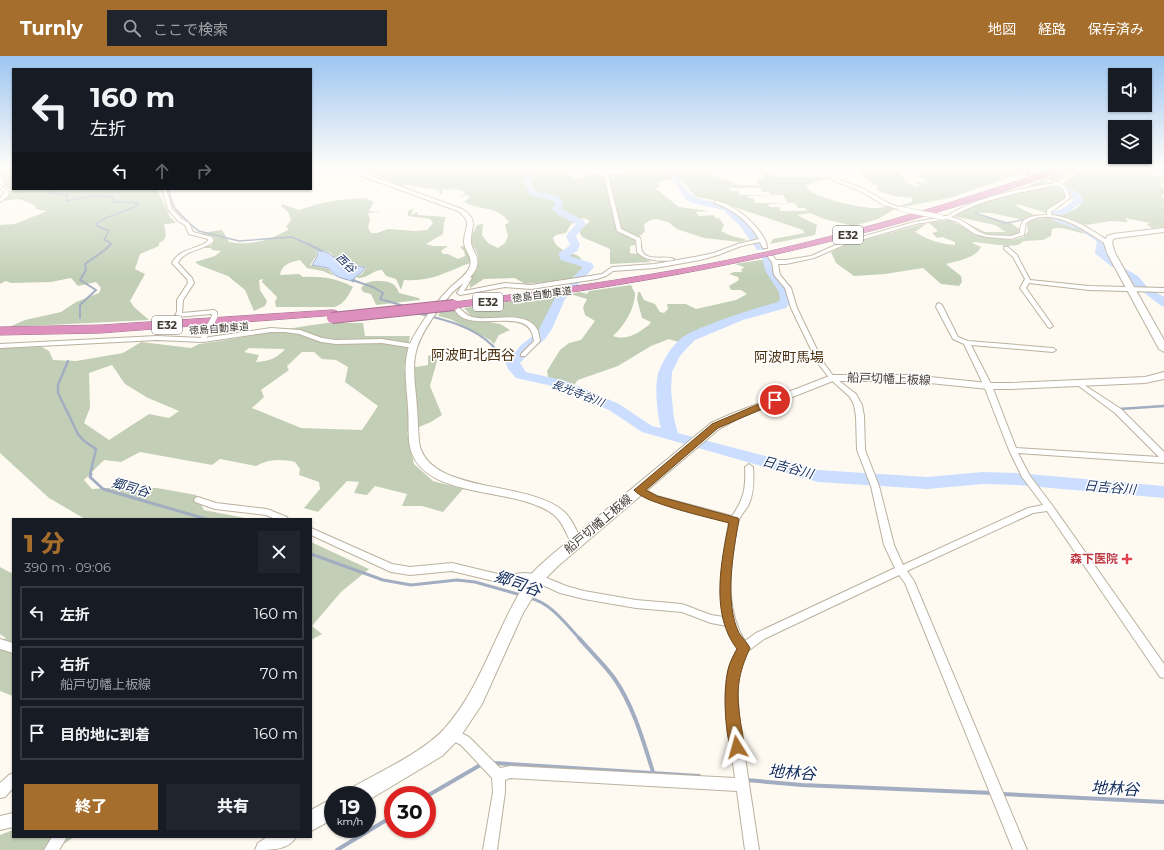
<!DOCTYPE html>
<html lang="ja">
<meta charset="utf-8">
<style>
:root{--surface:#171b24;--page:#20242c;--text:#f1f3f6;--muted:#9ea1a6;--line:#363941;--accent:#a66e2c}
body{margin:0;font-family:Montserrat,"Noto Sans JP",sans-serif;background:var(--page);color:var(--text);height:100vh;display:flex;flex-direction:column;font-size:15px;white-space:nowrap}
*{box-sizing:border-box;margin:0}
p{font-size:13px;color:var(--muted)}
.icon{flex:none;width:22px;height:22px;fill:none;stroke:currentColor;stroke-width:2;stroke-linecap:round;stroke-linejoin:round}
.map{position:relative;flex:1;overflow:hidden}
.side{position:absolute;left:12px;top:462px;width:300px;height:320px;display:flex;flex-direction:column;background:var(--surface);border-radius:0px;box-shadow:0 1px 3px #0004}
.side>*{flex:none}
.top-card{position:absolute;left:12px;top:12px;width:300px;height:122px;border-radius:0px;box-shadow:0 1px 3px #0004;background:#171b24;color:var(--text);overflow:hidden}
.tools{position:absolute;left:1108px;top:12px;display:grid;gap:8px}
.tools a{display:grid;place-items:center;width:44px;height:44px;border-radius:0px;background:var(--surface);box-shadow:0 1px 3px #0004;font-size:20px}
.speed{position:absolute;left:324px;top:730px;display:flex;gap:8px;font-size:20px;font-weight:700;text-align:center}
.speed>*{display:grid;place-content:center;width:52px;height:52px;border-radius:50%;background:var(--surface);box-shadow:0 1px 3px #0004;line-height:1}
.speed small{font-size:10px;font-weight:400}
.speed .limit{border:6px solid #d22;background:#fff;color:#111}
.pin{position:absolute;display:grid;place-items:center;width:34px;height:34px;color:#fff;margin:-17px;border:2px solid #fff;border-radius:50%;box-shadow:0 1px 4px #0007}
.me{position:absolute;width:44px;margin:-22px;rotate:352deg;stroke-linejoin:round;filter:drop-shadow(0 0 3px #0008)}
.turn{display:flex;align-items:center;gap:14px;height:84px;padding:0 12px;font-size:18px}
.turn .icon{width:52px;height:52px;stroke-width:2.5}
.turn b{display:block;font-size:28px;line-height:34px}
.lanes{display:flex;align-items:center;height:38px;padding:0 12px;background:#0003;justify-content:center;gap:20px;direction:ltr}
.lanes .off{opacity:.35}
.round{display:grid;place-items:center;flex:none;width:42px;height:42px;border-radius:0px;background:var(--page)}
.summary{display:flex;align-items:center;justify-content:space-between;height:68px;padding:0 12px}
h1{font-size:24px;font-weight:800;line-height:30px;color:var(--accent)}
.primary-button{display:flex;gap:8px;margin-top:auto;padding:8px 12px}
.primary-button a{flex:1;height:46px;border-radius:0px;background:var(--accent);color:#fff;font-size:16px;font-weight:800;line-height:46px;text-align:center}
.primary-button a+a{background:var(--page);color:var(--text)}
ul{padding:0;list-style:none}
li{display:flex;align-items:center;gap:12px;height:54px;margin:0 8px 6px;padding:0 4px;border:2px solid var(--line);border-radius:0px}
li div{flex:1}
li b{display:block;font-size:15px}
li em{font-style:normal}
header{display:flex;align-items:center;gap:24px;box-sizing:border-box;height:56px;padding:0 20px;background:var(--accent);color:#fff}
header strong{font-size:19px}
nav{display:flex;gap:22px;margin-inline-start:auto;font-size:14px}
.search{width:280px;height:36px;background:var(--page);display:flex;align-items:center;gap:10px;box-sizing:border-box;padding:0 14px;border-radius:0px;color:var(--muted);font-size:15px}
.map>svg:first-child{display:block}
.green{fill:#c2cfb6;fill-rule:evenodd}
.water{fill:#ccdeff;stroke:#a2adc2}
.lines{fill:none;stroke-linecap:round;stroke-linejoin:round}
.stream-far4{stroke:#a2adc2;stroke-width:1.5}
.stream-far3{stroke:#a2adc2;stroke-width:2}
.stream-far2{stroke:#a2adc2;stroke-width:2.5}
.stream-far1{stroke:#a2adc2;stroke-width:3}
.stream{stroke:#a2adc2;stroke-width:4}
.river{fill:#ccdeff;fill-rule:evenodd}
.minor-tunnel{stroke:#d8d4cc;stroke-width:4.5;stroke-dasharray:4.5 2;stroke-linecap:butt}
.minor-casing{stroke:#bbb19e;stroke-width:2}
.tertiary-casing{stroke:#bbb19e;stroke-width:2}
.secondary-casing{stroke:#bbb19e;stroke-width:2}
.motorway-casing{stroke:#a6728e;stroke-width:1}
.minor{fill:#fff;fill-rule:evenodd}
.tertiary{fill:#fff;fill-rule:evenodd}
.secondary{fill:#fff;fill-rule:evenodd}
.motorway{fill:#dd8fbe;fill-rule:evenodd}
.minor-bridge-far1-casing{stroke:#bbb19e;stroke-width:5.5;stroke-linecap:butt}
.minor-bridge-casing{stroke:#bbb19e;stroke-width:6;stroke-linecap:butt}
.motorway-bridge-casing{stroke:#a6728e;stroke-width:12;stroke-linecap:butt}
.minor-bridge-far1{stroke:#fff;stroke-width:4.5}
.minor-bridge{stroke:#fff;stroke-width:5.5}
.motorway-bridge{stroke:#dd8fbe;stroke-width:10}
.route{fill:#a66e2c;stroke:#6c481d}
.health-dot{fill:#e0444e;stroke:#fff;stroke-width:1.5}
.labels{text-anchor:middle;stroke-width:3;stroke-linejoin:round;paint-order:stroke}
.far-street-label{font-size:10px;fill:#403c34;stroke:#fff}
.shield{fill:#fff;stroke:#797671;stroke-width:1}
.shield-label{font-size:11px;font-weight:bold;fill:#403c34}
.far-water-label{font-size:11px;font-style:italic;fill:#122b5b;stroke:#fff}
.street-label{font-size:12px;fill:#403c34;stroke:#fff}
.health-label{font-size:12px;font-weight:bold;fill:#be3a42;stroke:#fff;text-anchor:end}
.water-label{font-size:13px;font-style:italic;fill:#122b5b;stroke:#fff}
.quarter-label{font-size:14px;fill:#4a2f0f;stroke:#fff}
.near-water-label{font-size:16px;font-style:italic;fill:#122b5b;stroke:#fff}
</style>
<header>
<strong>Turnly</strong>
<div class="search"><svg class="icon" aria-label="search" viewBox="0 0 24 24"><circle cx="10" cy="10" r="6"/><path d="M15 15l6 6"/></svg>ここで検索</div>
<nav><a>地図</a><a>経路</a><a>保存済み</a></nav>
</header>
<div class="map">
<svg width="1164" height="794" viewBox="0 0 1164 794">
<rect width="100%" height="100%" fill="#fefaf2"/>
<g class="green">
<path d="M0 110H13V133H157L170 161 176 167 164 168 166 179 164 184 159 187V190L140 198 135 213 145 218 130 245 134 251 149 264 9 271 25 264 61 256 76 246 99 237 101 232 96 226 78 230 71 222 51 226 11 227 6 225 0 228V169L15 168 47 155 36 153 35 149 19 143 4 145 11 134 2 128 5 126 0 120Z"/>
<path d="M355 110H394L426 117 441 111 469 115 475 112 472 110H554L568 117 574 122H585V119C600 117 618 121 632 115L628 110H707L712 120 726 123 737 129H759L756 124 765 121 762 118 746 110H812L759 111 775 121H827L830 122 805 130C807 132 810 135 812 136 822 143 861 152 874 152 884 152 884 149 895 153L878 163 853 170 821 162 810 157 797 159 817 169 815 179 770 188 773 183 805 177 803 174 713 144 696 141 682 125 670 124 657 126 660 130 656 133 679 151 710 155 696 156 699 160 714 159 715 162H719L724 169 721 175 729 179 747 184 740 186 704 182 677 173 668 166 657 163 651 164 644 168 645 175 635 185V189L630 190V197L638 198 651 206 610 208V193L582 181 579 175 590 165 584 162 571 168 566 177 556 179 553 182C559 203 588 191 582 214L569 224 525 228 515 222 484 223 470 232C468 221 478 213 478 202 478 196 473 190 470 184L477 169 483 168 482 179 488 187 498 192 505 187 508 180 505 169 509 166C496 149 481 155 464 146L470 141 467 139 456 142 465 138 462 134 443 133 442 138H440L439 134 405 129 401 130 370 116 366 117ZM729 132H760L762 136H769L771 139H740L738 135H731ZM783 139 788 147H755L753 142H748L747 140ZM795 147 798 152H805L807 155H781L778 151H770L768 148Z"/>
<path d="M857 110H870L867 114 869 117 876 116 875 113 877 112 890 114 913 110 909 112 910 114 900 118C905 124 910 130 918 131L920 129 912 125 929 128 922 124 930 125 922 123 916 119 923 114 920 112 921 110H1043L950 142 902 151 898 150 912 146V142L894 140 881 136 876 133 878 130 864 122Z"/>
<path d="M1093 110H1128L1147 115 1134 110H1150L1148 112 1152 115H1147L1154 118 1149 120 1154 121 1163 119 1158 114 1164 115V123L1158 124 1164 126V128L1158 127 1164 133V138L1161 141 1164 142V171L1152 172 1147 169 1150 167 1125 162 1128 166 1111 165 1086 169 1058 160 1076 153 1082 147 1072 142 1068 131 1063 128 1083 114Z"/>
<path d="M1074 112 1076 113 1057 125 1048 124 1045 125 1051 128 1024 131Z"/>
<path d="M1054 129 1064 135 1066 141 1047 154 1046 157 1018 148 1016 149C1021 154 1030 156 1036 160L1024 164 991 157H973L1011 167 1019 173V176L1016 180C995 184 978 176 961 164L985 176H1006L995 169 953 160C962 149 1036 133 1054 129Z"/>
<path d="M365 142 374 146 369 155 381 156 368 157 370 163 368 171 371 177H377L388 173 415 175 427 174 433 167 430 163 408 160V155L414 152 411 158 412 159 417 156 418 159 446 161 444 167 443 178 426 188 433 190H448L441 195 443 198H448L458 203 465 200 464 195 460 191 466 189 471 202 470 207C446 216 431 226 404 224L401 234 396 223 386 220 382 214C372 214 365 225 356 221L362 218 366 212 351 206 350 203 334 201 330 196 319 194 316 196 317 199 310 209 328 213 334 220 323 215 307 212 300 204C290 206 282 208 280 219L299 218 303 221C321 220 337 222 353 231 348 240 345 247 335 251H276L275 246 277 241 262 226 263 223 259 224 260 234 267 245 265 250 254 255 245 234 228 220 199 209 195 206 215 200 221 195 212 194 211 192H200L212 189 215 182 201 177 222 174 229 186C251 190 271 184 289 173L286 171 291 164 288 156 282 151V148L299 154 318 148 339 144Z"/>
<path d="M1050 161 1089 178C1077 178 1063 169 1052 173L1051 180 1043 184 1024 185 1018 189 1007 190 975 186 972 187 981 191C976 202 957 205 946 208L961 220 962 226 959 230 941 228 923 212 885 218 854 220 836 207 831 196 846 189 923 168H926L915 176C928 184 940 188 955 189V186L942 181 937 182 932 177 938 175 929 167 949 164 982 180 1012 184 1024 181 1028 175 1027 167 1030 165Z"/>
<path d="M760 204H766L769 217 767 218H770L782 236 784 244 780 248C750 255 704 266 681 287L669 283 651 290 618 310 578 324 574 329 548 321 547 315 560 294 569 287 581 284 595 265 585 259 583 251 587 243 570 238 580 236 587 238 589 235 631 229C632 232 634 235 635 237 635 253 624 270 613 280 627 285 638 277 649 269L651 266 642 262 637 243 638 236H640L644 244 655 248 660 256 664 257 668 253 667 248H686L696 253 736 244 747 238 741 234H731L729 230 739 224 738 221 729 218 734 216H742L741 214 744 211 735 208Z"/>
<path d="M373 225C384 225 395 224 399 237L419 242 420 244 376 249 371 238 363 236 361 232 366 227Z"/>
<path d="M557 239 544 271 538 277 522 264 510 261 478 262 471 260 464 252Z"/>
<path d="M454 253 466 262 500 268 510 274 499 279 494 288 490 284 450 263 438 260 441 254Z"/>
<path d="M327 267H363L365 280H410L404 313 428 309V300L433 298 437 305 430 330 442 359 431 366 407 376 414 408 433 425 463 433 443 456 422 450H402L407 438 375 430 367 439 354 437 359 426 347 425 318 456 304 452 320 433 319 426 299 419 300 413 295 406C281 403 269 403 256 410L220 403 212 409 140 396 121 406 104 404 84 424 92 433 124 431 157 432 196 439 204 454 250 463H85L49 442 0 397V292L42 291 49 295 53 304 76 305 123 297 141 286 191 292 199 288C242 283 284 272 327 267ZM249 292 285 293C276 303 269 305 256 306L259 299 244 296ZM302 296H314L322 303 336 304 348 311 345 326 378 350 362 374 301 372 252 352 264 341 261 334 289 314 287 310ZM112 309 125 328 148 342 179 355 169 362 149 358 109 384 84 367 90 352 89 317Z"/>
<path d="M311 486 369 513 341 536 312 570 322 578 311 584Z"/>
<path d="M0 511 13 518V640L0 635V585L6 582 0 578Z"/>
<path d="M13 774V781H74L55 794H0V779Z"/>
</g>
<path class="water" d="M319 194 329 197 333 201 349 203 350 207 365 212 361 217 355 221 354 226C348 223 340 223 335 219 332 217 331 214 328 212L312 209 318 199 317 197Z"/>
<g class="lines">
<g class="stream-far4">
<path d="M51 133 50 137 67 139V145L94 139 112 141 113 146 139 147C127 158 109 157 96 168L97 170 109 175 104 184 110 186V189"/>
<path d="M168 133C171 139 171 145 174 151 176 154 196 174 199 175L239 185 292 181 310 189"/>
<path d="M975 157 1006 167 1027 163"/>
<path d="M1041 160 1052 159"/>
</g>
<g class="stream-far3">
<path d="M308 188 322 195"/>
<path d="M352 224 373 231 383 237 380 243 404 250"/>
<path d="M416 257C443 263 473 270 493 290"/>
<path d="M80 262V249L96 234 80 224 86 214 85 208 105 194 111 188"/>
</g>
<g class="stream-far2">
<path d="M492 289 501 300 513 307"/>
<path d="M68 305 58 329V337L78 378 84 385 96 393 90 419"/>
<path d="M1119 353 1164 350"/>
</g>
<g class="stream-far1">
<path d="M91 418 90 421 103 433 206 463"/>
<path d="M311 498 383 524 411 529 457 524 475 526 521 539"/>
<path d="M530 542C551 547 566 568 580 583"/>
</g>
<g class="stream">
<path d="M579 582C590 595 604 608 614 622 633 649 643 684 653 716"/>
<path d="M493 707 699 720"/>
<path d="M746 724 802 729 993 737"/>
<path d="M1002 738 1164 746"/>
<path d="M427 740 482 708"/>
<path d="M337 794 393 760"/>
</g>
<g class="river">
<path d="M495 110H523L529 114 538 115 539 119 531 126 536 135 559 141 563 148 562 153 583 164 586 168 576 180 580 189 577 195 569 200 592 207 594 211 565 243 552 273 545 283 531 295 520 307 526 316 566 325 619 348 652 370 661 372C657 359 654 328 659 315 664 302 674 286 686 279 692 275 699 273 706 270 729 261 753 253 778 246L780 244 779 236 766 216 762 202 767 199 772 202 776 216 791 236 792 245 786 252 743 264 695 284 689 290 680 300 672 316 671 333 674 363 678 377 818 414 927 421 983 416 1017 417 1164 430V442L1017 429 983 428 927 433 818 426 642 376 609 354 557 331 516 322 508 313 506 307 521 289 537 277 556 240 583 211 561 204 558 198 570 189 566 180 576 168 558 159 552 153 555 148 553 145 530 139 523 126 530 119C525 118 523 116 518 114 511 111 502 115 495 110Z"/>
<path d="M664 110H672C681 125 687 142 705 144 713 146 722 146 729 150 745 159 757 177 766 192L765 194H757L740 170 723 154 692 147 685 143Z"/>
<path d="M1005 110H1017L1030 117 1026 119H1023Z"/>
<path d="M1056 126 1080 137 1083 145 1068 157 1059 160 1088 171 1106 183 1107 185 1105 195 1120 207 1121 209 1120 211H1112L1096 198 1095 196 1097 186C1092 182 1087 178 1081 175 1070 169 1056 169 1047 159L1049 157 1062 153 1074 144 1073 140 1053 131 1052 129 1053 127Z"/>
<path d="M1124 212 1138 220 1148 232 1164 241V251L1160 249 1142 235C1139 235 1121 218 1119 215L1120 213Z"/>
</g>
<path class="minor-tunnel" d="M1026 117 1047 124"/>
<g class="minor-casing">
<g id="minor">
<path d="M599 110H603L608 119 621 173 640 182C642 186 640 191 642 195 647 206 666 199 674 203L673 204C661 206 645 205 637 196L636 184 617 175 604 119Z"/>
<path d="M824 110H828L833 119 837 123 864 133 888 147 903 153 901 154 884 149 860 135 835 125 830 121Z"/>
<path d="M1030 110H1038L1026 114 1027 118H1025L1021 115 1023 112Z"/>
<path d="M1084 110H1090L1061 128 1068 134 1070 142 1051 156V159C1073 161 1092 174 1110 186V188H1106C1085 175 1052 149 1026 167L1024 179 1011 183 987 181 975 178 957 166 947 163 916 168 844 189 814 202 786 208H778L780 219 791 232 797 252 823 306 834 321 856 338 862 349 864 360 865 394 879 430 894 489 903 509 1028 452 1043 449 1022 421 1009 394 984 330 964 288 953 283 936 251 937 248 939 247 942 249 958 281 968 285 1053 292 1056 294 1053 296 971 289 992 330 1016 392 1159 401 1115 357 1076 328 1074 327 1078 325 1121 353 1164 396V407L1018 397 1030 420 1052 449 1164 608V622L1160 621 1047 455 1033 457 907 515 914 525 1027 794H1013L905 527 899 519 764 583 748 595 740 610 737 630 739 662 759 794H745L737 735 510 722 505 724V736L497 794H483L493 736 492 722 461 689 448 682 446 678 448 674 452 672 469 681 500 712 510 710 735 722C731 690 719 640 730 609 732 603 735 598 738 592L731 581 727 570 711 567 682 556 636 552 584 543 560 537 536 526 524 525 502 527 452 515 410 519 391 516 311 479V472L392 508 410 511 452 507 502 519 524 517 537 518 566 530 584 535 636 544 682 548 711 559 724 561C718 529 723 498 729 466L651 444 636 436 635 434 636 432 639 431 657 440 732 460C744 443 746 432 745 411L749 408 753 411C754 424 754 438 748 450 745 455 740 460 738 466 736 473 735 482 734 490 729 522 727 557 745 585L756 577 895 512 884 489 871 430 857 394 856 360 854 349 850 341 830 323 817 306 791 252 785 232 774 219 772 206 768 201 769 200H773L776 204H786L811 200 840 187 914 166 942 161 944 160H947C978 140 1017 134 1054 127L1052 126 1054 125 1058 126ZM1058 129 1064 134 1066 142 1047 154V159C1040 159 1025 160 1022 167 1020 170 1020 174 1020 177L1011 180 987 179 979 176 961 164 951 161C983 142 1022 136 1058 129Z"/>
<path d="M0 129 9 136 8 140 0 146V143L5 136 0 132Z"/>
<path d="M162 133H166L172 153 182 163 189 167 193 176 212 181 214 185C203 195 185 193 178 207L192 222 194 227 183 244 182 257 214 254 217 256V261H213L211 258 178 261 175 259 177 256V244L188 227 187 223 172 207C180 192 196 194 208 185V183L189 178 185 169 178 165 168 153Z"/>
<path d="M715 145C733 145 767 176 767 192H763L760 186 741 190 718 199 700 204 655 212 613 215 606 220 597 223 531 233 505 231 460 239 457 237 466 223 463 221 466 219 472 222 464 235 505 227 531 229 596 219 602 218 612 211 655 208 700 200 714 197 738 188 759 183C749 166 734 154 715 147Z"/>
<path d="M1004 191H1008L1017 199 1030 224 1089 230 1164 232V236L1089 234 1029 227 1026 232 1053 270 1050 272 1048 271 1020 232 1025 223 1013 201 1004 193Z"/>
<path d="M457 251C463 254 465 259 472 261 491 266 525 253 537 273 539 276 539 281 540 285L525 300H521V298L534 285C533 282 533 278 531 275 522 255 477 273 460 260 458 259 456 255 454 253Z"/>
<path d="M271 272 300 274 322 282 336 284 382 283 413 288 416 290 413 292 382 287 336 288 321 286 299 278 285 276H271L203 286 157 284 0 292V288L157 280 203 282Z"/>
<path d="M198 441 216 447 267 453 287 461 288 463H275L266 459 215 453 195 446 194 444 195 442Z"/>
<path d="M0 583 13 587V597L0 593Z"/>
<path d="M13 717V732L5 741 0 742V727L9 719Z"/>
<path d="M13 757V771L0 774V760Z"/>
<path d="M52 781H67L59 794H44Z"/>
</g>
</g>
<g class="tertiary-casing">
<path id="tertiary" d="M344 110H350L363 117 462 153C478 164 472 167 471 184 470 193 480 200 477 210 474 222 459 229 451 238 439 252 422 275 417 292 411 310 416 333 417 352 418 363 418 375 419 386 427 438 526 424 562 454 572 461 577 477 583 487L581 490 577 491 573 490C567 480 563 466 554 459 516 428 416 447 409 385 408 374 409 363 408 352 407 333 403 312 408 294 411 279 437 245 448 234 455 226 467 220 470 210 473 200 463 193 464 184 466 169 472 166 458 155L359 119Z"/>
</g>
<g class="secondary-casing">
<g id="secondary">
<path d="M1164 172V176L1117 182 1113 183 1112 187 1115 197 1164 284V296L1159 293 1107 197 1104 187 1107 180 1113 178Z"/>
<path d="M1164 316V323L1145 327 1010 333H988L910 325H833L739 362 719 373 558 510 542 526 523 557 482 648 458 684 442 700 367 745V739H348L351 732C379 716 424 696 445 672 484 628 497 567 531 519 535 513 542 508 548 502L711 367 731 358 832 319H910L988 327H1010L1145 321Z"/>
<path d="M333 742V763L311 775V754Z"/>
<path d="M267 781H296C289 794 271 794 255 794L258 787Z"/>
</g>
</g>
<g class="motorway-casing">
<g id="motorway">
<path d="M1061 110H1072C1065 116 1052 118 1043 122 1018 131 992 139 967 147 799 200 629 231 454 252L448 249 454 246C559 233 663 219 766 196 866 173 964 144 1061 110Z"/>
<path d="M333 254 337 255 339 257 337 259 101 277 0 279V271L101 269Z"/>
</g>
</g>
<use href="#minor" class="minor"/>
<use href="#tertiary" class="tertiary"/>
<use href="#secondary" class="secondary"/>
<use href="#motorway" class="motorway"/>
<g class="minor-bridge-far1-casing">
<path id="minor-bridge-far1" d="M901 153 941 161"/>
</g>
<g class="minor-bridge-casing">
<path id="minor-bridge" d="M204 281 215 260"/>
</g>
<g class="motorway-bridge-casing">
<path id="motorway-bridge" d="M332 262 454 249"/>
</g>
<use href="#minor-bridge-far1" class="minor-bridge-far1"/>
<use href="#minor-bridge" class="minor-bridge"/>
<use href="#motorway-bridge" class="motorway-bridge"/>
</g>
<linearGradient id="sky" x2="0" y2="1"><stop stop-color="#9dc5f1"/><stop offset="0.5" stop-color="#fffdf9"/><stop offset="1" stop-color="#fffdf9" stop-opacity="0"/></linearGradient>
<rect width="1164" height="222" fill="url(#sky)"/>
<path class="route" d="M775 341 779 344 778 346 718 372 646 434 657 440 734 461 738 462 739 464C733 496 724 547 739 577 742 582 747 586 750 592 738 618 736 634 740 662 741 673 746 686 742 696L737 698 732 696C724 676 723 630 729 610 731 604 734 598 737 593 710 558 721 506 729 467 711 462 643 447 634 434L712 368Z"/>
<path class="health-dot" d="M1125 497h4v4h4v4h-4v4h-4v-4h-4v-4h4z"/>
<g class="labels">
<g class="far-street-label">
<text transform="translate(542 238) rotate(-8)" y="4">徳島自動車道</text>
<text transform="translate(219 272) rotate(-4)" y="4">徳島自動車道</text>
</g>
<g class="shield">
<rect x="833" y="170" width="30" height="18" rx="3"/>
<rect x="473" y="237" width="30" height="18" rx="3"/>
<rect x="152" y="260" width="30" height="18" rx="3"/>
</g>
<g class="shield-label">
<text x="848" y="183">E32</text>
<text x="488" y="250">E32</text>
<text x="167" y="273">E32</text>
</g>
<g class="far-water-label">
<text transform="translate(346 207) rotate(44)" y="4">西谷</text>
<text transform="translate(578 337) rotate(21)" y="4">長光寺谷川</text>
</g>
<g class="street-label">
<text transform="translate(889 323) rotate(2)" y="4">船戸切幡上板線</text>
<text transform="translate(598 468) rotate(-40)" y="4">船戸切幡上板線</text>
</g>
<g class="health-label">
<text x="1118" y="507">森下医院</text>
</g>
<g class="water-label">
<text transform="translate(788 411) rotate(15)" y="5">日吉谷川</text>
<text transform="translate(131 431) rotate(16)" y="5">郷司谷</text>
<text transform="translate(1110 431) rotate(5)" y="5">日吉谷川</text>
</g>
<g class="quarter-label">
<text x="473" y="304">阿波町北西谷</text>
<text x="789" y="306">阿波町馬場</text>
</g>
<g class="near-water-label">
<text transform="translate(518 527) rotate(19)" y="6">郷司谷</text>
<text transform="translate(792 716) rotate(4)" y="6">地林谷</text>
<text transform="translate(1115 732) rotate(3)" y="6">地林谷</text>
</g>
</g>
</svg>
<div class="tools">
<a><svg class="icon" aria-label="sound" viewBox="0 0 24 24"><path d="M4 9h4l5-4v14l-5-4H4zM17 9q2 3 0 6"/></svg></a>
<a><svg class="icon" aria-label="layers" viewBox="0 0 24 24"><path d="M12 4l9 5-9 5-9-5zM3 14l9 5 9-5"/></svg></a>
</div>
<div class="speed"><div>19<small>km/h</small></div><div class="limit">30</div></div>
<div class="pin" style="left:775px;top:344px;background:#d93025"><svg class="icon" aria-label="arrive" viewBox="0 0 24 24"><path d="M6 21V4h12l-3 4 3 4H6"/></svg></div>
<svg class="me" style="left:737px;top:691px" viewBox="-20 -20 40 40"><path d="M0-17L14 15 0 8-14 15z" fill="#a66e2c" stroke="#fff" stroke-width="4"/></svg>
<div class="top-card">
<div class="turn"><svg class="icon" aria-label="left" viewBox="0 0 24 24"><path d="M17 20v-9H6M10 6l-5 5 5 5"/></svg><div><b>160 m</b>左折</div></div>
<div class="lanes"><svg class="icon" aria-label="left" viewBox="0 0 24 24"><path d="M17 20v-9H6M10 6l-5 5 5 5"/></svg><svg class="icon off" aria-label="ahead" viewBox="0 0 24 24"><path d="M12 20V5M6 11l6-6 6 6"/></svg><svg class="icon off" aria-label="right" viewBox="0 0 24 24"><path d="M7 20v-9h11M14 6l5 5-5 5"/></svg></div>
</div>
<section class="side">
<div class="summary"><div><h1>1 分</h1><p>390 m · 09:06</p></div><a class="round"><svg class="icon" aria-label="close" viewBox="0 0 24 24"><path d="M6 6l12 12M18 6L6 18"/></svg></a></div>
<ul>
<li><svg class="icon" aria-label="left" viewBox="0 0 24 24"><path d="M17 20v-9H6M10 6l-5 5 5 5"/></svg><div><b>左折</b></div><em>160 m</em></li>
<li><svg class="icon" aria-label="right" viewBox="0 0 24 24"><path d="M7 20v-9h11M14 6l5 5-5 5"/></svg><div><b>右折</b><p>船戸切幡上板線</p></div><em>70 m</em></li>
<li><svg class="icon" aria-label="arrive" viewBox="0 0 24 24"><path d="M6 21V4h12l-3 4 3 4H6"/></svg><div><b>目的地に到着</b></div><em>160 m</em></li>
</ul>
<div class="primary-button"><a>終了</a><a>共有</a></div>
</section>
</div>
